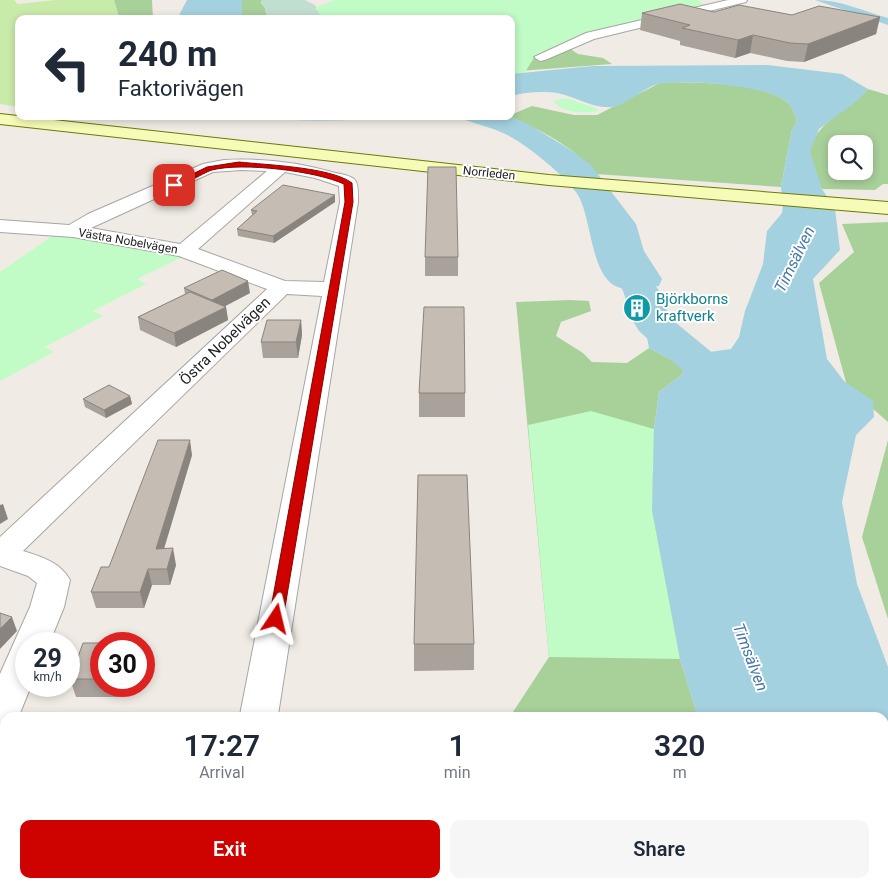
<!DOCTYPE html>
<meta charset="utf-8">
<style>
:root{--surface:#fff;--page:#f6f6f7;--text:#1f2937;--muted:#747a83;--accent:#ce0300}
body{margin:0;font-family:Roboto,sans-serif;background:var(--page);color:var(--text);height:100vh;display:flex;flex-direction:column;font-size:19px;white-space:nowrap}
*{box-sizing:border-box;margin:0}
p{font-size:16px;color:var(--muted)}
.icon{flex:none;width:28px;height:28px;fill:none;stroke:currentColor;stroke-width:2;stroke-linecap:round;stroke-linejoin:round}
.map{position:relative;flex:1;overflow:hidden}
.sheet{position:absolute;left:0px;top:712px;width:889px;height:176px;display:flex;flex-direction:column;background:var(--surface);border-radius:15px 15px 0 0;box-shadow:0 2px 8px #0003}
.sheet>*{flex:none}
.top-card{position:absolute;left:15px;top:15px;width:500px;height:105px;border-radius:10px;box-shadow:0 2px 8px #0003;background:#fff;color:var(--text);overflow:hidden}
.controls{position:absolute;left:828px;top:135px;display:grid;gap:10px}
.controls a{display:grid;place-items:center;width:45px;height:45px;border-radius:10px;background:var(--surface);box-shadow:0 2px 8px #0003;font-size:25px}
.speed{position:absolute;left:15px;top:632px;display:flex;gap:10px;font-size:25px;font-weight:700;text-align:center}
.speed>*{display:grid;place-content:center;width:65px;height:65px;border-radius:50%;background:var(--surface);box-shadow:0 2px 8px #0003;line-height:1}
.speed small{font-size:12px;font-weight:400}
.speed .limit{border:8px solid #d22;background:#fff;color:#111}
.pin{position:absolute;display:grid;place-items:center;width:42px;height:42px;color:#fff;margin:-21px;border-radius:10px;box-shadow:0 2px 8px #0006}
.me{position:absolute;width:55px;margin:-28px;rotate:10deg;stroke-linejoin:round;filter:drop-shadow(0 0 4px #0008)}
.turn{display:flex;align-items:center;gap:18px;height:105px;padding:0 20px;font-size:22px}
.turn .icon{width:65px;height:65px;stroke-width:2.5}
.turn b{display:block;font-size:35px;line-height:42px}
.eta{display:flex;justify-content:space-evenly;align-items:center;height:85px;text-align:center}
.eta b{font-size:30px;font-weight:600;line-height:35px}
.cta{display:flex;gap:10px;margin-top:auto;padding:10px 20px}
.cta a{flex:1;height:58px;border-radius:10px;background:var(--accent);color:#fff;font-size:20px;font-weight:600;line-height:58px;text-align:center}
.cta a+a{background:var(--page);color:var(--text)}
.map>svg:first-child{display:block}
.grass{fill:#c9ebaa}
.forest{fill:#a8d099;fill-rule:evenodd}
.wetland{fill:#c1dfd1}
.park{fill:#c1fbc6}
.water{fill:#a4d1df}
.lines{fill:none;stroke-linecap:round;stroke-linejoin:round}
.river{fill:#a4d1df;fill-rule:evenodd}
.street-casing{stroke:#a6a6a6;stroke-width:2}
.secondary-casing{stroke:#6b7a02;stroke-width:2}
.street{fill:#fff;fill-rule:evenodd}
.secondary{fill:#f7fbb8;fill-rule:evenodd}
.wall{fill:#a9a29b}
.shaded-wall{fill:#8a847e}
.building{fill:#c5bcb4;stroke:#8a847e}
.route{fill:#ce0300;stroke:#860200}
.labels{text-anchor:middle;stroke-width:4;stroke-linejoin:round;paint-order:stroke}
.far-street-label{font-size:12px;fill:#1f1f1f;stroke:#fff}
.culture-label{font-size:15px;fill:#0d838f;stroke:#fff;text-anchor:start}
.street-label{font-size:15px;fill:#1f1f1f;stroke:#fff}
.water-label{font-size:16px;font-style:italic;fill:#4577aa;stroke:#fff}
</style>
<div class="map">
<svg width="888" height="888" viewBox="0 0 888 888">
<rect width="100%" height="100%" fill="#f0ece5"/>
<path class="grass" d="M0 0H14L18 4 56 0H114L119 18 19 19V107L0 104Z"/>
<g class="forest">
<path d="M114 0H152L153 19H114L119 17Z"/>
<path d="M242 0H262L261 3 265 8 267 19H242Z"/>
<path d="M511 34 569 48 578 54 603 58 612 64 519 71Z"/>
<path d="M662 82C694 83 761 81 787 102 793 107 795 115 797 122L792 129 781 187 596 174C575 147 539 129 508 116L532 106 574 115H597Z"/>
<path d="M868 89 888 95V184H883L875 190 822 189C819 180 810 159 810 151 813 124 851 109 868 89ZM836 144H864V171H836Z"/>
<path d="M888 222V422L847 386 819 283 854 252 842 224Z"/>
<path d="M570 300 589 301 591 311 561 322 556 336 583 353 592 362 627 363 649 348 679 364 684 373 659 392 654 429 652 510 680 659 698 717 509 718 549 657 516 302Z"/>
<path d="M888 440V619L862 537Z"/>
<path d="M206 884H747L748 888H205Z"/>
</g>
<path class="wetland" d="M262 0H305L315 5 320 14 313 19H267L265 8 261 3Z"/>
<g class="park">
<path d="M335 0H698L705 5 580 37 563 43 566 44 535 56 524 74H511V19H313L320 14 315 8Z"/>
<path d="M565 98 596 108 598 111C584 114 562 113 553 101Z"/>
<path d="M55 234 126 245 182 257 137 279 146 284 93 311 103 316 45 347 54 352 0 381V272Z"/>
<path d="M591 411 654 429 652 510 680 659 549 657 528 425Z"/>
</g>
<g class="water">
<path d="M187 0H242V19H177Z"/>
<path d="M815 0C841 0 863 11 888 18V25Z"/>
<path d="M768 65 842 74 868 89 857 101 819 129 810 151 822 189 835 209 840 250 813 279 827 359 844 381 873 401 874 417 856 435 842 502 857 584 888 667V888H748L747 884H884V718L698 717 680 659 652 510 654 429 659 392 684 373 679 364 649 348 645 326H663L678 339 688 338 702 353 731 349 739 337 745 311 763 264 767 231 782 213 783 205 781 187 792 129 797 122C795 115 793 108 787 102 766 85 690 80 664 83 646 84 630 104 612 107 593 109 575 96 557 93 543 91 525 92 511 96V74L593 66Z"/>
<path d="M250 116H412C358 120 304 124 250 116Z"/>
<path d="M455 116H508L528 124 566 147 590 164 636 224 644 251 662 279 659 286C648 287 632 291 621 288 589 281 593 215 576 192 564 175 524 142 505 134 489 126 471 123 455 116Z"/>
</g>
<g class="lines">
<path class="river" d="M607 224 619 227 623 234 659 291 670 318 720 359 726 368 720 377 705 380 690 377 639 331 634 323 623 291 591 234 595 227Z"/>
<g class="street-casing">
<g id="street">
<path d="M728 0H747L746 2 594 39 545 60 540 61 534 57 586 33Z"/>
<path d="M31 116H50L31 127 23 122Z"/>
<path d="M224 160C260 158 297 162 332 172 339 174 349 175 354 179 359 183 358 196 358 202L278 715 277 718H241L240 715 322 296 287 294 23 551C42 557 60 562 70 580L64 607 49 644H26V686H31L18 718H5V730L0 731V674L30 607 37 583 28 576 0 566V537L267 289 179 256 73 237 0 232V220L69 225 88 214 203 164ZM241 170 267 171 180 244 91 228 213 172ZM285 172 315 178 339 186 340 202 324 282 285 281 198 249Z"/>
</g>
</g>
<g class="secondary-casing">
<path id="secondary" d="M0 114 549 175 888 202V214L549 185 0 124Z"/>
</g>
<use href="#street" class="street"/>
<use href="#secondary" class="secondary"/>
</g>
<g class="wall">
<path d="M642 13 792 15 880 17 876 34 804 62 787 61 750 53 735 58 680 45V41L640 30Z"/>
<path d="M335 195V202L274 243 238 236 237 229 252 215 251 210Z"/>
<rect x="425" y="257" width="33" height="19"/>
<path d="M184 288 250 293 225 306 226 307 228 320 176 347 140 330 138 317 185 294Z"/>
<path d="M301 320 302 335 298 358H263L261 342Z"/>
<rect x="419" y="393" width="46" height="24"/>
<path d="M130 396 132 404 106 418 85 407 83 399Z"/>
<path d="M192 455 164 549 176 565 170 585H152L144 608H96L91 592Z"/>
<path d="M101 644V686H122L119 697H76L70 679Z"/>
<path d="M414 644H474V670L414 671Z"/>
</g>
<g class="shaded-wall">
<path d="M880 17 876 34 804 62 808 44Z"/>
<path d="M753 35 750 53 735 58 738 40Z"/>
<path d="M335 195V202L274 243 273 236Z"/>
<path d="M248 281 250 293 214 312 212 300Z"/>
<path d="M226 307 228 320 176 347 174 333Z"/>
<path d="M301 320 302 335 298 358 296 342Z"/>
<path d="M130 396 132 404 106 418 104 410Z"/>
<path d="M190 440 192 455 159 565 156 549Z"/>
<path d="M3 504 8 519 0 524V505Z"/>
<path d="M173 548 176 565 170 585 167 569Z"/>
<path d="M148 569 152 585 144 608 140 592Z"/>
<path d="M12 617 17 631 0 649V629Z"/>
<path d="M116 686H122L119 697Z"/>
<path d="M35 884H48L47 888H33Z"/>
</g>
<g class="building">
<path d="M680 4 714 12 739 5 792 15 819 6 880 17 808 44 790 43 753 35 738 40 682 28 690 25 642 13Z"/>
<path d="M428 167H456L458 257H425Z"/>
<path d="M283 185 335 195 273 236 237 229 257 211 251 210Z"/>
<path d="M222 270 248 281 212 300 184 288Z"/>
<path d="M190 292 226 307 174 333 138 317Z"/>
<path d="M424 307H464L465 393H419Z"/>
<path d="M267 320H301L296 342H261Z"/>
<path d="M109 385 130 396 104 410 83 399Z"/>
<path d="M158 440H190L156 549 173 548 167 569H148L140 592H91L101 567H109Z"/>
<path d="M418 475H467L474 644H414Z"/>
<path d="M0 613 12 617 0 629Z"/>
<path d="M83 643H125V644H101V679H70Z"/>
<path d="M0 852H5V884H35L33 888H0Z"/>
</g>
<path class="route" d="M239 162C266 165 331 167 352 183L353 202 283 619 276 624 269 619 345 202 344 184C316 171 242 162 212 170 202 173 178 190 170 185L207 167Z"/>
<defs>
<g id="building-disc" transform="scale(1.4375)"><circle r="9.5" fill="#0f9aa8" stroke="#fff"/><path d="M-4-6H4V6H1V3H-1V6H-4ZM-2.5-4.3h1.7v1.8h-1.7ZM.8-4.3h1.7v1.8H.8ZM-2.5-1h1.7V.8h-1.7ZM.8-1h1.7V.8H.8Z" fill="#fff"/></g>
</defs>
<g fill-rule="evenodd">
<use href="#building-disc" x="637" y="308"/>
</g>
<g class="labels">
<g class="far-street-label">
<text transform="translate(489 173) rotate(6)" y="4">Norrleden</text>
<text transform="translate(128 241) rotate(10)" y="4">Västra Nobelvägen</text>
</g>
<g class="culture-label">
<text x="656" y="304">Björkborns<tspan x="656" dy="17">kraftverk</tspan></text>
</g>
<g class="street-label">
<text transform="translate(225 341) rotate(-44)" y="5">Östra Nobelvägen</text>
</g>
<g class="water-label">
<text transform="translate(794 259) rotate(-64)" y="6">Timsälven</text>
<text transform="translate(751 657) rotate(69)" y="6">Timsälven</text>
</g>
</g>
</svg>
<div class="controls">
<a><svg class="icon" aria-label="search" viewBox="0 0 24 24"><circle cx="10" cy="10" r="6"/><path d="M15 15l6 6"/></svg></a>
</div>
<div class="speed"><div>29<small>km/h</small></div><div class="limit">30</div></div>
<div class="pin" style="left:174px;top:185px;background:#d93025"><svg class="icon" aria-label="arrive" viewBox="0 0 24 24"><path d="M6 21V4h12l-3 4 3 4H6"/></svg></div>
<svg class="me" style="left:276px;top:619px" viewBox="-20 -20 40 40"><path d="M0-17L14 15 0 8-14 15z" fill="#ce0300" stroke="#fff" stroke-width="4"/></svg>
<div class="top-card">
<div class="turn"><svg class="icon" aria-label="left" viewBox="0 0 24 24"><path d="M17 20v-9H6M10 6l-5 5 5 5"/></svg><div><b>240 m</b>Faktorivägen</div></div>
</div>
<section class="sheet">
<div class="eta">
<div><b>17:27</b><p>Arrival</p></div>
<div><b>1</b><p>min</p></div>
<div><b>320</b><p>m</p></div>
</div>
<div class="cta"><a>Exit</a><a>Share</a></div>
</section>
</div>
